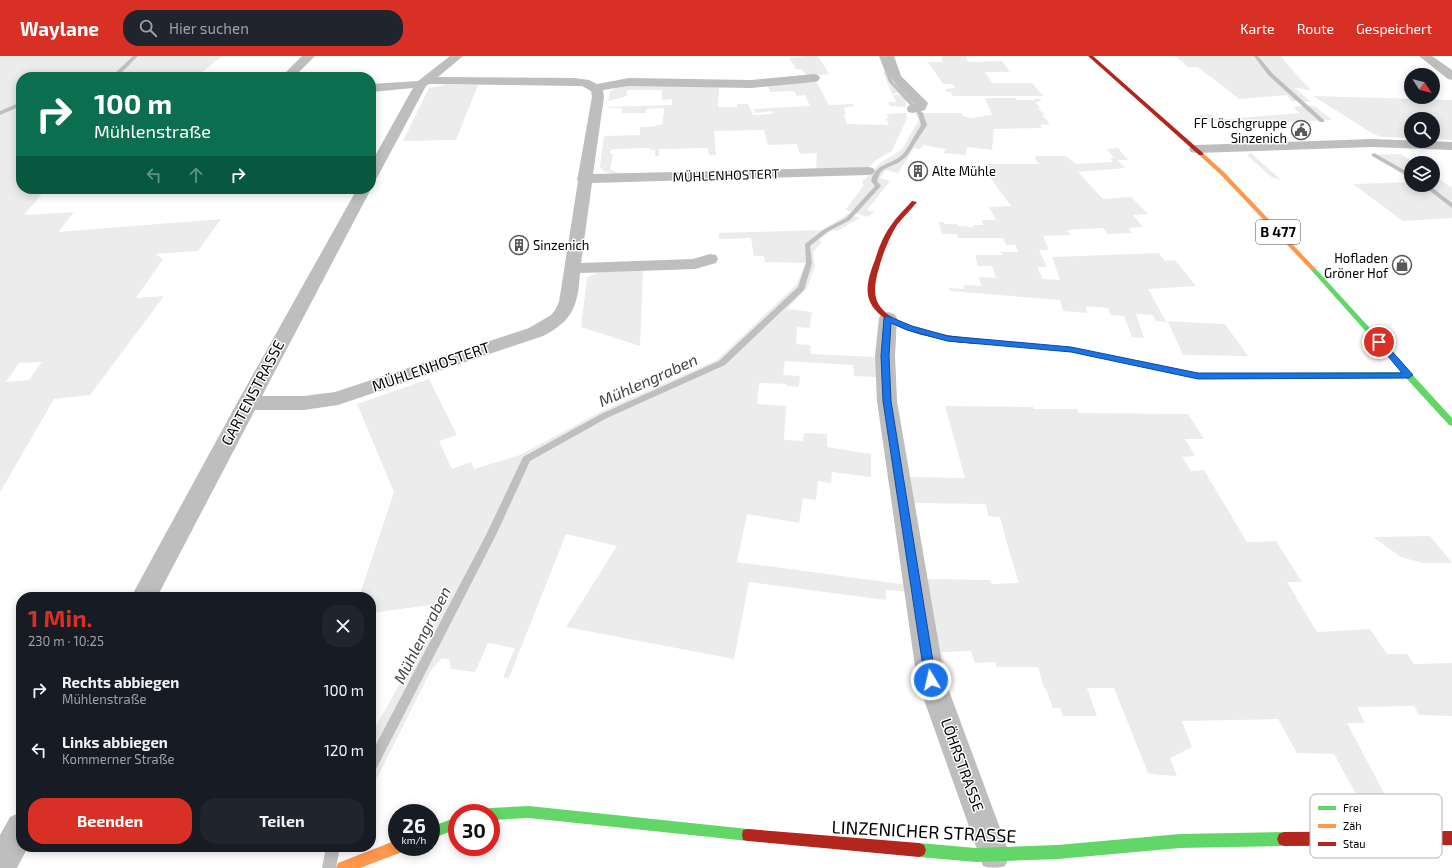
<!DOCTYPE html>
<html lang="de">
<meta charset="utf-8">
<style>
:root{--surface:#171b24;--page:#20242c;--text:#f1f3f6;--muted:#9ea1a6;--accent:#d93025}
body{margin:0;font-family:"Exo 2",sans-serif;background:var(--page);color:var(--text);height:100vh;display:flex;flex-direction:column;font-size:15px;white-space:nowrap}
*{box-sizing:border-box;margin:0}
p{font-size:13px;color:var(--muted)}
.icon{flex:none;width:22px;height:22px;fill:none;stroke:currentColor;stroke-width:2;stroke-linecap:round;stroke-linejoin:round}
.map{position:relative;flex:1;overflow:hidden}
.details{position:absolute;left:16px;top:536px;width:360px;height:260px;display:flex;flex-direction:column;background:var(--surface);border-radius:16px;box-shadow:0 2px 10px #0003}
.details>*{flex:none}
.hud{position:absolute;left:16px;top:16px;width:360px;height:122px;border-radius:16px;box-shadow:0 2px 10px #0003;background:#0b6e4f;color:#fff;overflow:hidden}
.needle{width:26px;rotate:126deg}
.controls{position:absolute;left:1404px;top:12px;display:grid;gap:8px}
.controls a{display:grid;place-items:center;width:36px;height:36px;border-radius:50%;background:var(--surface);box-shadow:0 2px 10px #0003;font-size:20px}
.speed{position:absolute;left:388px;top:748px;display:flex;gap:8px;font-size:20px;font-weight:700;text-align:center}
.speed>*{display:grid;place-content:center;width:52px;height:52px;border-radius:50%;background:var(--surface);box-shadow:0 2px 10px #0003;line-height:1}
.speed small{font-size:10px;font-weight:400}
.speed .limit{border:6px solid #d22;background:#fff;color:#111}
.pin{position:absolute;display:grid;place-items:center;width:34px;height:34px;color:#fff;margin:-17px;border:2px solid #fff;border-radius:50%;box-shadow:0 1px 4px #0007}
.me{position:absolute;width:44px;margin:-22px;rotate:351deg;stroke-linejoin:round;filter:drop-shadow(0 0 3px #0008)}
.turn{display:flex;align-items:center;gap:14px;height:84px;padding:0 12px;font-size:18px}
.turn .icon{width:52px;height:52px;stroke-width:2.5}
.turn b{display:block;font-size:28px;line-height:34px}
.lanes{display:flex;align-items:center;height:38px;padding:0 12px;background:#0003;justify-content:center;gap:20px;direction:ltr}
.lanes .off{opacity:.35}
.round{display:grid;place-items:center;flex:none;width:42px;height:42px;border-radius:16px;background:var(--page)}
.headline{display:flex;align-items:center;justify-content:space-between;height:68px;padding:0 12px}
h1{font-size:24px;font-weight:700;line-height:30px;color:var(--accent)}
.button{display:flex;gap:8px;margin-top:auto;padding:8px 12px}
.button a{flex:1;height:46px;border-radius:16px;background:var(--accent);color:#fff;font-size:16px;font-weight:700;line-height:46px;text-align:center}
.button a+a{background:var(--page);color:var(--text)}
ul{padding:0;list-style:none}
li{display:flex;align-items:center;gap:12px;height:60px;padding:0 12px}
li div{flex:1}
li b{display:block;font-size:15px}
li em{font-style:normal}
header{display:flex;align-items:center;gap:24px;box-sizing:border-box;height:56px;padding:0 20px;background:var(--accent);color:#fff}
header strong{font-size:19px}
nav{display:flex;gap:22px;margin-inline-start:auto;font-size:14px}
.search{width:280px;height:36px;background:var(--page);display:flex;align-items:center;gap:10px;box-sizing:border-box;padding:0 14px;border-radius:16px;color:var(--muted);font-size:15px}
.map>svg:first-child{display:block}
.green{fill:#ececec;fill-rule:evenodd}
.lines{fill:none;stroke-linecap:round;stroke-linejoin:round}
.stream{fill:#bfbfbf;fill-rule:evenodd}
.street{fill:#bebebe;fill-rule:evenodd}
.fast{fill:#63d668;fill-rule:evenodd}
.slow{fill:#ff974d;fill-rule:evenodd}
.jam{fill:#b3261e;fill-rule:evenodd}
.route{fill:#1a73e8;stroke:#114b97}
.labels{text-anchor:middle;stroke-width:3;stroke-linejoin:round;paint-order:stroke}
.far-poi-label{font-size:13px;fill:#000;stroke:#fff;text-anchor:end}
.far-street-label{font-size:13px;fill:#000;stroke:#fff}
.shield{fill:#fff;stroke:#4c4c4c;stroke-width:1}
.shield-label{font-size:14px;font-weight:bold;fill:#000}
.street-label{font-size:15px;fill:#000;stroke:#fff}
.water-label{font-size:16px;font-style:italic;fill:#444;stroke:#fff}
.near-street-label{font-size:18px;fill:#000;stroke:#fff}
.key{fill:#fff;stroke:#b2b2b2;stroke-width:1}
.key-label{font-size:11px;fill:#000}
</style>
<header>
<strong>Waylane</strong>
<div class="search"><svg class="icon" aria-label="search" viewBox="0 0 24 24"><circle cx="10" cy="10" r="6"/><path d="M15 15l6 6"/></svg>Hier suchen</div>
<nav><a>Karte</a><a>Route</a><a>Gespeichert</a></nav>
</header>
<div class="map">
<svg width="1452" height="812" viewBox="0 0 1452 812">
<rect width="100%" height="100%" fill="#fff"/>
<g class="green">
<path d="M0 0H222L196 21H21V133H46L24 159 74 156 58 176 221 163 198 195 155 198 163 203 136 242 164 240 90 339 54 343 0 436ZM42 306 29 324 6 326 19 307Z"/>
<path d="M807 0H818L829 18 807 20 801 13H796L789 2Z"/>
<path d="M942 0H966L968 6 1002 5 1010 16H985L992 27H1032L1043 40H953L951 36H947L945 33 955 32 952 28H943L928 6H942Z"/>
<path d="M1176 0H1281L1295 17 1311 34 1295 32 1311 46 1292 45 1287 39 1239 43 1198 11H1188Z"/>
<path d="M883 16H890L905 36 892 38Z"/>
<path d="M816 25 829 49 853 48 854 50 844 52 846 58 844 59 847 68 889 69 886 62H889L887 58H884L906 57 907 62 892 95 876 104 868 112 816 113 817 97 800 98 797 88 768 89 764 74 714 75 716 99H709L708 92 659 93V100H655V94H650V92L613 93 610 95V97L613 98 610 113 620 118 604 116 600 111 604 80 640 79V71H650L663 68V58H664V52L646 53V57H622V52H607L608 51 672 49V43L662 44V34H629L626 35 627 40 608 45 610 36C624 24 695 30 717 31L719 33 718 51H737V48H748L753 59 773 58 771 55 755 57 754 53 810 50 805 39 797 40 794 35 770 36 768 30Z"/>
<path d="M446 29H478L456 84 403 85 429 32Z"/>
<path d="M906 38 918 46 912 49 905 45 906 51 890 50 888 46H896L893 39Z"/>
<path d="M1313 40 1452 44V84L1433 83V63H1411V82L1381 81 1372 77Z"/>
<path d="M985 42H1016L1017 44H1034V43H1039L1042 45 1035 46 1040 51 1038 52 1045 59H1042L1050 68 1040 69 1042 72 994 73 992 94 967 91 966 99 943 97 946 93 923 89 920 93 914 92 898 117 886 114 880 122 890 125 867 154 875 156 867 161 846 154V153L864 129 862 126 881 106 889 102 902 93 919 64 915 57H961L963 60 972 62 992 59Z"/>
<path d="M1309 49 1316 51 1332 64 1223 69 1219 65 1206 66 1197 59 1211 58 1217 63H1241L1239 62 1300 57 1293 51Z"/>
<path d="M1118 92 1128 104H1118L1125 112 1078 116 1103 143 1131 141 1148 158 1133 159 1143 171 1129 172 1132 177 1108 178 1103 172 1067 174 1071 179 1043 180 1049 194H1039L1047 211H1037L1043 223 1060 224 1052 201 1159 197 1165 205 1175 204 1196 230 1148 233 1166 265 1225 268 1248 300 1183 299 1168 266 1156 265 1153 259 1136 258 1144 282 1132 281 1124 260 1111 259 1108 252 1086 250 1087 257 1063 255 1060 244 950 235 949 232 965 233 964 229 981 230 979 221 996 222 992 210H978L975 199H1003L1001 196H1018L1015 189H1006L1003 182H958L957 178H942L939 166H944L945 168H957L958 170 973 171V169H983L982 164H996L989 151 1011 150 989 120 984 108H1039L1035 103 1036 100H1066L1076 108 1113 106 1110 102H1114L1107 93Z"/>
<path d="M1251 97 1281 124 1271 121 1247 99Z"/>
<path d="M1400 98 1416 107H1411V123L1371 99Z"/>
<path d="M1433 119 1452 132V162L1403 165 1353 128 1411 126V129H1433Z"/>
<path d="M847 158 860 162 837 175 832 174 819 184 822 186 813 196 815 210 807 232 787 253 812 256 810 272 797 271 796 288 810 289 811 298 876 301V321L854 320 853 309 785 305 783 319 800 320 799 331 787 330V328L759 327 757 348 786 350 784 384 803 385 804 377 827 378V391L871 398V421L832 416 831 427 818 425 816 444 803 442 799 467 747 458 737 506 908 529 909 536 886 534V544L749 526 734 603 566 571 617 490 566 478 509 622 503 621 515 592 488 587 475 616 451 613 449 603 442 602 431 614 371 734V679L445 547 371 557V541H359L394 436 357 348 429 323 457 379 439 385 452 413 471 406 474 413 520 399 604 354 717 304 796 229 806 207 765 206 764 200H754L751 182 719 183V177L822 174 845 160Z"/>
<path d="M643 214 640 290 581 271 587 222 598 216Z"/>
<path d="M1032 348 1034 353H1077L1079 357 1188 358 1204 383H1185L1195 400 1182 401 1191 415 1204 414 1247 486 1276 485 1302 526H1287L1317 576 1370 573 1387 598H1407L1414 608 1452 607V660L1419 659 1414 650 1357 651 1365 667H1347L1386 741 1357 740 1334 698 1297 697 1278 663 1182 665 1192 691 1170 702 1177 720 1160 719 1148 717 1114 632H1087L1097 660H1063L1060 652H1053L1046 633 1044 632 1038 611H997L995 606 975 607 971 595 942 596 945 607 940 608 926 523 990 524 992 528 1019 527 1008 491 1000 461 988 460 986 448 914 447 910 421 965 422 945 350 1033 351Z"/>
<path d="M1430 480 1452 507H1422L1401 501 1373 481Z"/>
</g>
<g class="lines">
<g class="stream">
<path d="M133 0H138L117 21H109L113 19Z"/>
<path d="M879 0H883L893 26 923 57 927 69 907 100 898 107 884 113 880 117 877 125 881 130 850 164 827 176 810 190 812 207 804 234 725 309 607 362 530 405 496 479 375 715 371 717V698L486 479 523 401 601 358 719 305 798 231 806 207 805 188 823 174 846 162 875 130 871 125C876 106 891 110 903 98 910 89 915 78 921 69L918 58 889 26Z"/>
<path d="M1254 0H1258L1272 17 1324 64V66H1320L1268 19Z"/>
<path d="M21 46V50L0 59V55Z"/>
<path d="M1374 97 1411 118V122L1372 100 1371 99Z"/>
<path d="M1422 129H1429L1452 147V152Z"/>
<path d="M326 791H340L336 812H322Z"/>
</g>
<g class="street">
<path d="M302 0H315L294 21H281Z"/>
<path d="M450 0H463L438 21 574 22 589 24 597 28 629 22 751 24 814 18 818 19 820 22 818 25 814 26 751 32 629 30 603 34 604 41 593 118 868 111 873 112 875 115 873 118 868 119 592 127 581 207 693 203 710 198 716 199 718 203 716 207 695 213 580 217C578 249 573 265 543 280L338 349 304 354H255L157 541H131L237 347 357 133H371L262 340H304L335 336 529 272 551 259 555 254 559 246 578 125 577 123 578 120 592 41 591 35 582 30H574L429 28 426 30 378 120 376 123 371 124V107L413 32 371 36V28L418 25Z"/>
<path d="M882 0H894L901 20 928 47 925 54 913 57 908 56 907 53 908 50 915 48C900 34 887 21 882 0Z"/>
<path d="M1419 0H1432L1452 14V24L1448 23Z"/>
<path d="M1372 83 1452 86V94L1372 91 1196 97 1191 96 1189 93 1191 90 1196 89Z"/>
<path d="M888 256 894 258 897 262 895 300 897 345 945 624 1010 799 1005 810C999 812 989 812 983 810L917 624 877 345 875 300 879 262 882 258Z"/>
<path d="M21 756V791H28L17 812H0V779L10 761Z"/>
</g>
<g class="fast">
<path d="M1313 211 1315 212 1452 362V370L1449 369 1406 322H1257L1256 320 1260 317 1402 316 1311 214V212Z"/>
<path d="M529 750 748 773 753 774 754 779 753 784 748 785 529 762 491 764V757H485L486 753 491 752Z"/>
<path d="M457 761V773L431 783V771Z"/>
<path d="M1284 776 1289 778 1291 783 1289 788 1284 790 1180 792 1058 803 976 806 919 801 914 799 912 794 914 789 919 787 976 792 1058 789 1180 778Z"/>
</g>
<g class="slow">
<path d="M1199 97H1203L1224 116 1315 212V214H1311L1220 118 1199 99Z"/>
<path d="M974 283 1071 292 1198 317H1260L1264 320 1260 323H1198L1071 296 977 287 973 285Z"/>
<path d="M397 784V791H404L402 796 360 812H336L338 807Z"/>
</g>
<g class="jam">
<path d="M1088 0H1093L1203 97V99H1199Z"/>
<path d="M912 145 917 146C911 154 903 161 897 169 889 182 883 197 879 212 876 222 873 235 877 245 889 273 950 280 977 283L981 285 980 287C967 290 936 282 922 279 904 274 871 261 868 239 866 228 871 214 875 204 879 191 884 178 892 168 898 159 905 153 912 145Z"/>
<path d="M748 773 919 787 924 789 926 794 924 799 919 801 748 785 743 784 742 779 743 774Z"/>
<path d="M1452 775V789L1284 790 1279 788 1277 783 1279 778 1284 776Z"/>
</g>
</g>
<path class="route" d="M888 260 912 270 948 280 1071 291 1198 317H1402L1377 287 1376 286 1379 283 1382 284 1413 319 1409 322 1198 323 1071 296 947 285 907 274 891 267 889 300 891 345 936 624 935 628 931 629 927 628 925 624 883 345 881 300 884 262Z"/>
<defs>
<g id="civic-ring" transform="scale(1)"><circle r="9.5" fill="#fff" stroke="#595959" stroke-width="1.5"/><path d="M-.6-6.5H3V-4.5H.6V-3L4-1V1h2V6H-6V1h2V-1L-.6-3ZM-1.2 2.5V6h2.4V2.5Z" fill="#595959"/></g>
<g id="building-ring" transform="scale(1)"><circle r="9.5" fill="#fff" stroke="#595959" stroke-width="1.5"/><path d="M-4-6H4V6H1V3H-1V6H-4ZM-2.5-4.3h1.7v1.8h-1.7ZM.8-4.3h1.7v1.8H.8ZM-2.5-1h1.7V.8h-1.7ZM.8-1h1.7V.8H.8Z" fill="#595959"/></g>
<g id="shop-ring" transform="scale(1)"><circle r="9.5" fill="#fff" stroke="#595959" stroke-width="1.5"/><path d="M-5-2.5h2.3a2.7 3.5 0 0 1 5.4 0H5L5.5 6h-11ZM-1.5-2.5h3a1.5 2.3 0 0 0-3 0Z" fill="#595959"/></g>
</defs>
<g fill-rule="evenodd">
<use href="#civic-ring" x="1301" y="74"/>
<use href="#building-ring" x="918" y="115"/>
<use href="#building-ring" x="519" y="189"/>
<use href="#shop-ring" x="1402" y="209"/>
</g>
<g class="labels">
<g class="far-poi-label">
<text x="1287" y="72">FF Löschgruppe<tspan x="1287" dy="15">Sinzenich</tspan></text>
<text x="932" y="120" text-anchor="start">Alte Mühle</text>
<text x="533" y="194" text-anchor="start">Sinzenich</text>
<text x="1388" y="207">Hofladen<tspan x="1388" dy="15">Gröner Hof</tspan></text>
</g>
<g class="far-street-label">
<text transform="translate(726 119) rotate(-2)" y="5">MÜHLENHOSTERT</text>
</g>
<rect class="shield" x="1256" y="164" width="44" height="24" rx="3"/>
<g class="shield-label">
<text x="1278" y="181">B 477</text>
</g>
<g class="street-label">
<text transform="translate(431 311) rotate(-19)" y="5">MÜHLENHOSTERT</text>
<text transform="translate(253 337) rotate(-62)" y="5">GARTENSTRASSE</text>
<text transform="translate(962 709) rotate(70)" y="5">LÖHRSTRASSE</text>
</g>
<g class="water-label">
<text transform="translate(648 324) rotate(-24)" y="6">Mühlengraben</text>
<text transform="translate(422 579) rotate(-63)" y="6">Mühlengraben</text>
</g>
<g class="near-street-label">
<text transform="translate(924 776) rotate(3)" y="6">LINZENICHER STRASSE</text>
</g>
</g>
<rect x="1310" y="738" width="132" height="64" rx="6" class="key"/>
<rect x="1318" y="750" width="18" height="4" fill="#63d668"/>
<rect x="1318" y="768" width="18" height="4" fill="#ff974d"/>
<rect x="1318" y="786" width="18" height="4" fill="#b3261e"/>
<g class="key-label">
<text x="1343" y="756">Frei</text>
<text x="1343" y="774">Zäh</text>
<text x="1343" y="792">Stau</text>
</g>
</svg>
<div class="controls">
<a><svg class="needle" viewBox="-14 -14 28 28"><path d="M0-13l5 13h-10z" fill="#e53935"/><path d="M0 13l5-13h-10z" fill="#9ea1a6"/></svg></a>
<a><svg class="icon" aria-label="search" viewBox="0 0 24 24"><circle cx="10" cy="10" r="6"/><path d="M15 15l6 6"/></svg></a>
<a><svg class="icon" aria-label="layers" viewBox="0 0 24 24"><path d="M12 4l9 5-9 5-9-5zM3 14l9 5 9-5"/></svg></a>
</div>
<div class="speed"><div>26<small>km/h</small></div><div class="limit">30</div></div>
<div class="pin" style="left:1379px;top:286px;background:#d93025"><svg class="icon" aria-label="arrive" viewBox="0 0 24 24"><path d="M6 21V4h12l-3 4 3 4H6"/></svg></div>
<svg class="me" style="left:931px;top:624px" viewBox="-20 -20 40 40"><circle r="17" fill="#1a73e8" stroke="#fff" stroke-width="3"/><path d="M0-11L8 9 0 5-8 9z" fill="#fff"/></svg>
<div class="hud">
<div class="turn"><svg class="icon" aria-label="right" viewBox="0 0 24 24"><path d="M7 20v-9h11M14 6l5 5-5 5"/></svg><div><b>100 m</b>Mühlenstraße</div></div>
<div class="lanes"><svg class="icon off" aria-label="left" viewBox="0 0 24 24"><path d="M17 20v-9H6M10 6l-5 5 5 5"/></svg><svg class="icon off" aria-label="ahead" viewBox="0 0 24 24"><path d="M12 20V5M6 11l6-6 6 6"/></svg><svg class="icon" aria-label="right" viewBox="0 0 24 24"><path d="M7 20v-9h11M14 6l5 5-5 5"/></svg></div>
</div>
<section class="details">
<div class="headline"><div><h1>1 Min.</h1><p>230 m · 10:25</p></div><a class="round"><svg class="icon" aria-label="close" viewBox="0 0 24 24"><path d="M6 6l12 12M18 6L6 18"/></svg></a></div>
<ul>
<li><svg class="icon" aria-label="right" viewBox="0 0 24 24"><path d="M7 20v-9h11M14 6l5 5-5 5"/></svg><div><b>Rechts abbiegen</b><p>Mühlenstraße</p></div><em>100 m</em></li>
<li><svg class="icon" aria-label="left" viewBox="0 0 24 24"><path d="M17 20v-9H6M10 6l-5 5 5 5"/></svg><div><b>Links abbiegen</b><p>Kommerner Straße</p></div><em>120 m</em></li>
</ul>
<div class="button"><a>Beenden</a><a>Teilen</a></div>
</section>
</div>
